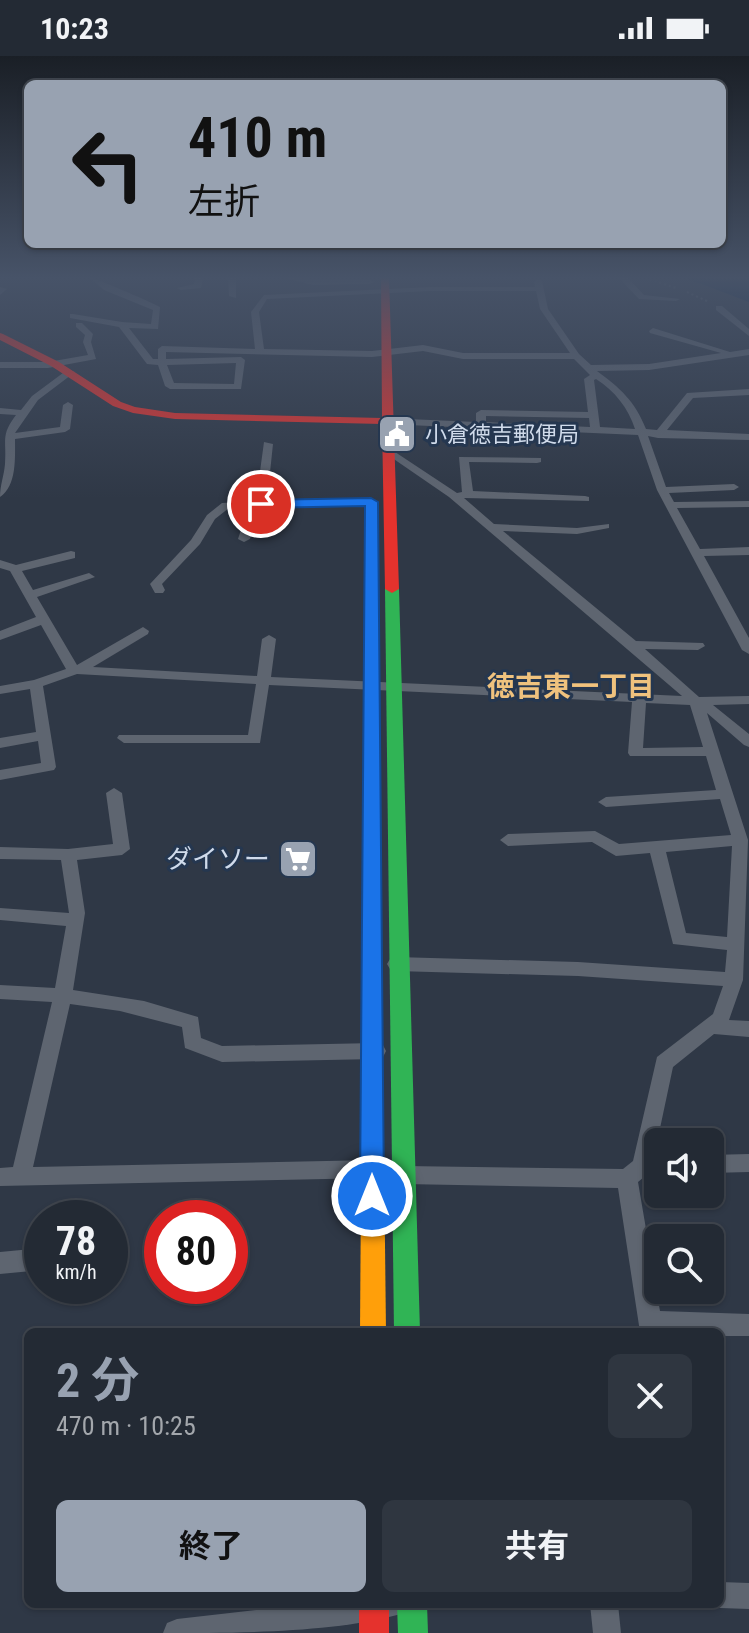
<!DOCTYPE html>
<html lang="ja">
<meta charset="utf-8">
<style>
:root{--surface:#232a34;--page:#2f3640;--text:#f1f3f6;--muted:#a3a7ac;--line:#40464f;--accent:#98a2b1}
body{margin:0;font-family:"Roboto Condensed","Noto Sans JP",sans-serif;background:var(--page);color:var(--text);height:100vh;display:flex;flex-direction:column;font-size:30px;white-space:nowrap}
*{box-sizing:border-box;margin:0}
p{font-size:26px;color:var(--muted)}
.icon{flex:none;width:44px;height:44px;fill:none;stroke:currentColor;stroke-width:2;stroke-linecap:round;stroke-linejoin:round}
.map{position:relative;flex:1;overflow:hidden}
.side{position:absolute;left:24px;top:1272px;width:700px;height:280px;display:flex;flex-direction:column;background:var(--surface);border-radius:12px;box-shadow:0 2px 6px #0004,0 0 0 2px var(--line)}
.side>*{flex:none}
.banner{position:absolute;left:24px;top:24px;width:702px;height:168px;border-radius:12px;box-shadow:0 2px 6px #0004,0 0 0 2px var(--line);background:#98a2b1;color:#111;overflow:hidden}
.controls{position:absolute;left:644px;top:1072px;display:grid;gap:16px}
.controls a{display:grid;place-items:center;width:80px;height:80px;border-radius:12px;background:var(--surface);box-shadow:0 2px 6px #0004,0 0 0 2px var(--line);font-size:40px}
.speed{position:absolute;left:24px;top:1144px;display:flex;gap:16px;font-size:40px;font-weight:700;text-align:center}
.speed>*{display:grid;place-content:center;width:104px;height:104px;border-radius:50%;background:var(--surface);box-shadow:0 2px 6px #0004,0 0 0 2px var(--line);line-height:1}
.speed small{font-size:20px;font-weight:400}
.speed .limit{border:12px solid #d22;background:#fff;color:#111}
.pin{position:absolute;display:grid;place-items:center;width:68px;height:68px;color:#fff;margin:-34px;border:4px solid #fff;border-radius:50%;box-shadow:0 2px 8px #0007}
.me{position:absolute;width:88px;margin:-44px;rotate:0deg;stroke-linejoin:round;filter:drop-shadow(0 0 6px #0008)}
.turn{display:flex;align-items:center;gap:28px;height:168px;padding:0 32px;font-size:36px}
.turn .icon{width:104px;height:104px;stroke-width:2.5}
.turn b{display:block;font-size:56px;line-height:68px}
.round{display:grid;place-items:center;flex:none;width:84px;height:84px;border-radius:12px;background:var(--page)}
.head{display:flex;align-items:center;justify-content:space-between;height:136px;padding:0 32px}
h1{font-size:48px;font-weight:700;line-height:60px;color:var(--accent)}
.action{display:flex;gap:16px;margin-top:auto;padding:16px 32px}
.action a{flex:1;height:92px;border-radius:12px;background:var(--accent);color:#111;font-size:32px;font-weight:700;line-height:92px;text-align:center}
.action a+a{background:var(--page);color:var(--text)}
.status{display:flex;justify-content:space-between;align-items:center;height:56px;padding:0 40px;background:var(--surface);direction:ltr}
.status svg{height:22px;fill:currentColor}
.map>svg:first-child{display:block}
.water{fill:#072247}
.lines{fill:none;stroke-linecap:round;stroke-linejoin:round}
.path{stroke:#5f656f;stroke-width:2;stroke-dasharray:2 3;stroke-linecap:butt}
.street{fill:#5e6570;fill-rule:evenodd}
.fast{fill:#30b455;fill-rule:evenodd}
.slow{fill:#ff9f0a;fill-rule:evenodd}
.jam{fill:#e5322d;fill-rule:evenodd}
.route{fill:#1a73e8;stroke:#114b97;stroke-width:2}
.labels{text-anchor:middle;stroke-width:6;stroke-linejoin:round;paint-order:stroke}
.far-poi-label{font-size:22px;fill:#d0dbeb;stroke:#253750;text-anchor:start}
.poi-label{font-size:26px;fill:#d0dbeb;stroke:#253750;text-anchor:end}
.neighbourhood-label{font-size:28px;font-weight:bold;fill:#efc27e;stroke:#253750}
</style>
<div class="status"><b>10:23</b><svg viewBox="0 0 49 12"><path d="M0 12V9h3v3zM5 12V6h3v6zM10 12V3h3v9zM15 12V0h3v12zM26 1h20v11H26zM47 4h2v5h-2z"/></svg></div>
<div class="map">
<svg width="749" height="1577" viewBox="0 0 749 1577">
<rect width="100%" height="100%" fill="#2f3846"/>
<path class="water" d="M686 222 749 223V246Z"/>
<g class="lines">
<g class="path">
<path d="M645 222 676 232"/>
<path d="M687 236 709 246"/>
</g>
<g class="street">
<path d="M90 222C96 222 151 246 160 251L158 273 129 272 153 303H158V293L162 290 255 293 251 256 264 239 430 231H535L534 225 538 223 542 225 548 253 579 298 591 309 649 308 721 297 650 277 649 275 653 272 730 296 749 293V299L649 314 597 315C620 332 635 345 646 373L657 374 687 337 749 333V339L693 342 667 374 749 378V384L658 382 648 380 666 431 734 428 739 431 734 434 669 437 674 446 749 445V451L677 452 700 493 749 491V499L704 500 749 582V598L742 594 657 434 638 379 385 368 380 365 385 362 476 366V357L481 354 588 356 584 323 590 319 574 303H463L423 295 372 301 166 296V303L241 301 245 304 241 333H170L165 330 158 309 147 308 119 271 70 262V258H73L122 266 151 268 153 254 104 234ZM430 235H536L540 253 570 297H463L423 289 372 295 264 293 259 256 267 243ZM236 307 234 328 174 327 167 309ZM596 323C615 335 628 352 635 373L600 371 594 324ZM486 360 589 362 590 371 486 366Z"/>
<path d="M195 222H203L201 232 181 234 177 232 194 228Z"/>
<path d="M228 222H236V242L229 240Z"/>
<path d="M284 222 370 224 374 226 370 228 313 229Z"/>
<path d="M619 222H628L644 239 680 243 676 245 639 243Z"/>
<path d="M0 231 7 233 0 239Z"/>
<path d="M716 250H722L749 273V280L716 254Z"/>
<path d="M76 267H82L93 278 91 286 96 303 48 312H0V306H48L88 299 83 286 85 279 76 271Z"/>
<path d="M67 314 75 316 38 344 15 377 60 371 63 349 68 346 73 349 70 373 65 376 15 383C15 401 17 430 0 441 0 429 4 420 5 408 7 384 0 380 16 359L0 358V352L21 354 32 340Z"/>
<path d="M264 386 273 388 267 445 371 443 377 446 371 449 259 452 250 483 244 486 238 483 248 452H229L215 463 200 488 162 528 165 534 163 537H155L150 528 191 484 207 459 222 447 256 445Z"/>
<path d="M389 392 457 437 462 436 459 401 541 402V406L537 407 469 406 473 435 585 440 589 441V445L464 442 494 468 577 472 609 468V472L577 478 503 475 636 585 703 587 705 590 698 594 645 593 699 641 749 640V648L713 649 749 678V691L744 689 707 657 748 784 743 924 729 964 749 965V981L714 978 673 1011 652 1110 649 1117 638 1126 660 1255 749 1258V1280H720V1276H640L618 1132 404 1128 397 1126 394 1119 397 1112 404 1110 623 1113 633 1105 657 1001 713 958 723 930 578 920 396 915 390 913 387 908 390 903 396 901 578 906 725 916 727 894 673 888 650 797 616 800 592 786 508 790 500 784 508 778 595 775 619 788 731 779 720 743 606 751 598 746 606 741 716 734 706 700H630L628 697 632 646 269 629 260 687H124L117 682 119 679H248L256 628 77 618 43 630 56 711 54 714 0 724V714L41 707 38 685 0 692V682L36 676 30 633 0 638V630L34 624 66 613 41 569 0 584V575L36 561 10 515 0 512V504L16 509 71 495 75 496V502L22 515 33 534 89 517 95 521 37 541 77 609 143 571 149 575 148 578 93 611 257 620 262 583 269 579 276 583 271 621 682 640 449 441 385 397 384 395ZM646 647 690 649 703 691 643 692ZM732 790 727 881 686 877 666 796Z"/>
<path d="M114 732 122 737 130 793 122 799 77 804 85 857 73 934 144 945 198 961 201 982 222 990 376 987 383 989 386 995 383 1001 376 1003 222 1006 185 992 182 971 120 955 70 948 33 1111 374 1104 381 1106 384 1113 381 1120 374 1122 0 1130V1112L13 1111 52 946 0 943V929L55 932 66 870 0 864V852L69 857 61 804 0 803V791L68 793 113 788 106 737Z"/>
<path d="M749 1098V1116L710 1117V1099Z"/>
<path d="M42 1192V1214L0 1218V1196Z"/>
<path d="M720 1526 749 1527V1553L720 1552 710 1549 720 1548Z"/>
<path d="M309 1548H405L401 1558C333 1577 236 1577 163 1577L167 1567 177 1563Z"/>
<path d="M590 1548H618L621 1577H593Z"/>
</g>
<g class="fast">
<path d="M392 529 399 533 420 1276H394L385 533Z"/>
<path d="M397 1548H427L428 1577H398Z"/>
</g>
<path class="slow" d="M372 834 379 836 381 841 386 1276H360L363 841 365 836Z"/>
<g class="jam">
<path d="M381 222H389L399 533 392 537 385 533 382 368 175 363 133 357 113 350 51 310 0 284V277L3 278 59 306 121 346 135 351 175 357 382 362Z"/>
<path d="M371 554 378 558 381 841 379 846H365L363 841 364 558Z"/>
<rect x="359" y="1548" width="30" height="29"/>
</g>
</g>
<linearGradient id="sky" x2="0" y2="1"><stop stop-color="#1a1f26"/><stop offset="0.5" stop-color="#475368"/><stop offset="1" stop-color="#475368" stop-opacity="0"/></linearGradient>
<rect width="749" height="443" fill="url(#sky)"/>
<path class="route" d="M371 442 378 446 384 1140 380 1148 372 1151 363 1148 360 1140 365 450 261 452 255 448 261 444Z"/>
<defs>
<g id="civic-square" transform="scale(2)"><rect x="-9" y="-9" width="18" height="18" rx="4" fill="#98a2b1" stroke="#253750"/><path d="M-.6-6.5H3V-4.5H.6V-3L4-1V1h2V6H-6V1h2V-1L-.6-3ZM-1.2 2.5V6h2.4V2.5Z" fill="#fff"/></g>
<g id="supermarket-square" transform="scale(2)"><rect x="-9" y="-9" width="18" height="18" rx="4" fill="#98a2b1" stroke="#253750"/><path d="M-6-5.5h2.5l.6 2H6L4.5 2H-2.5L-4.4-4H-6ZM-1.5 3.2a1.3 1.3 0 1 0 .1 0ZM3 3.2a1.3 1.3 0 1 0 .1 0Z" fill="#fff"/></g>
</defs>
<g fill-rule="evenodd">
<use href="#civic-square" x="397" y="378"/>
<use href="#supermarket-square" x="298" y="803"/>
</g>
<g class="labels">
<g class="far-poi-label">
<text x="425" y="386">小倉徳吉郵便局</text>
</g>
<g class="poi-label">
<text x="270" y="812">ダイソー</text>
</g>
<g class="neighbourhood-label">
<text x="571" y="640">徳吉東一丁目</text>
</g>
</g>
</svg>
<div class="controls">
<a><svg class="icon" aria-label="sound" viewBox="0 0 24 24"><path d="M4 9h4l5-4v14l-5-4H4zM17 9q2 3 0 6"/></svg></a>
<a><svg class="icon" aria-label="search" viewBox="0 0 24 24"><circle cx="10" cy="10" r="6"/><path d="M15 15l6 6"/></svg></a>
</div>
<div class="speed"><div>78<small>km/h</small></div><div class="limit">80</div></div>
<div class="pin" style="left:261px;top:448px;background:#d93025"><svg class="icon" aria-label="arrive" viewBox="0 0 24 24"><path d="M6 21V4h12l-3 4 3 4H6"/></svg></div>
<svg class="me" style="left:372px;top:1140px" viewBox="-20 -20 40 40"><circle r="17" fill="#1a73e8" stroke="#fff" stroke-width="3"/><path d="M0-11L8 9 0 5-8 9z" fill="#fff"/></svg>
<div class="banner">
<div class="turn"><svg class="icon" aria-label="left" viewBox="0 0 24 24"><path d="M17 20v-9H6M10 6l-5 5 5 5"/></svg><div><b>410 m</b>左折</div></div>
</div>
<section class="side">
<div class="head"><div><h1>2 分</h1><p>470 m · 10:25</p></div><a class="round"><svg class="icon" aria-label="close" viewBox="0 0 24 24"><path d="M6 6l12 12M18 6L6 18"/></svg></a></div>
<div class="action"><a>終了</a><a>共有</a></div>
</section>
</div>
